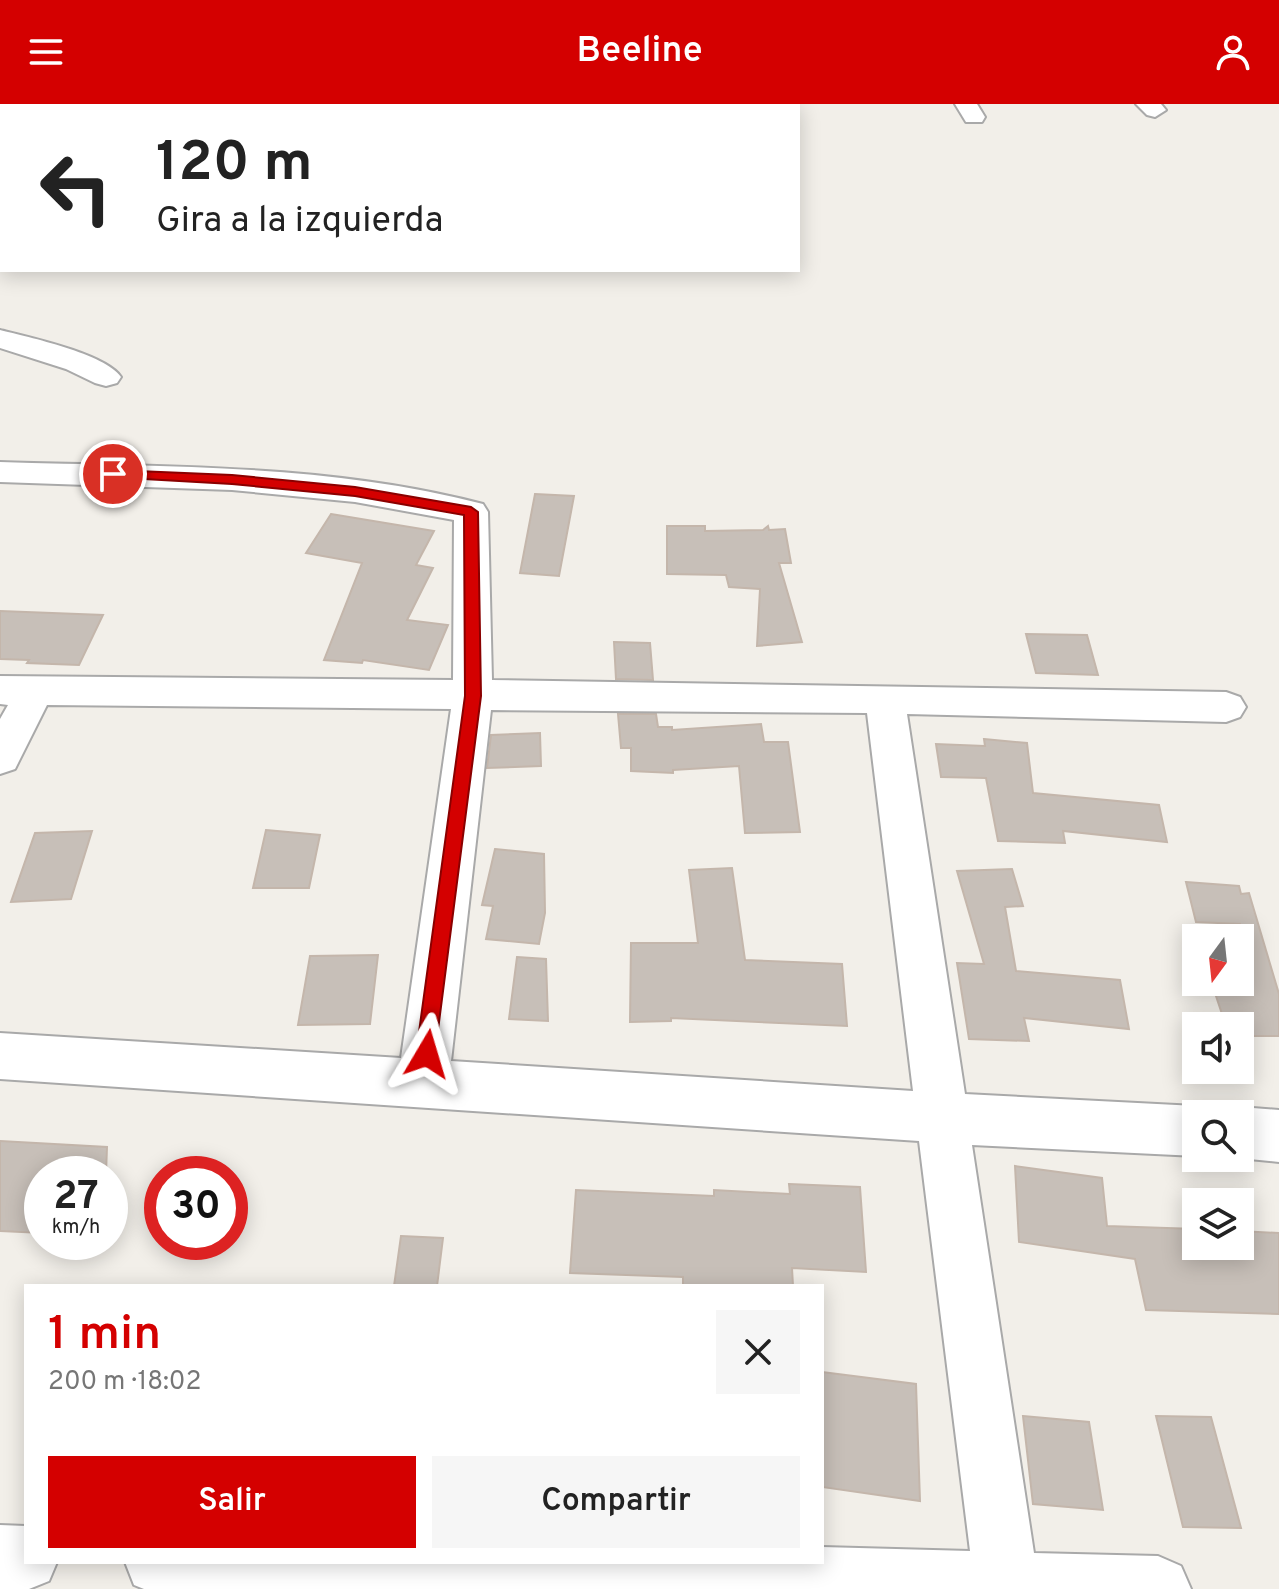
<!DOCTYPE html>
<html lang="es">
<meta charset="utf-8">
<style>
:root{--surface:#fff;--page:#f6f6f6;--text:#222;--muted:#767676;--accent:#d40000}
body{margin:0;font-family:Overpass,sans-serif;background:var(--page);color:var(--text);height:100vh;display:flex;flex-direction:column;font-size:30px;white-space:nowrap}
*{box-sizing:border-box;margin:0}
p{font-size:26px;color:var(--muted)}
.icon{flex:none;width:44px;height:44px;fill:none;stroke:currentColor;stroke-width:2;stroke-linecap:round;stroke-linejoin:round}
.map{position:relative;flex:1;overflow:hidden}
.drawer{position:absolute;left:24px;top:1180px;width:800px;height:280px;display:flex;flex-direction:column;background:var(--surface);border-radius:0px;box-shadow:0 4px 20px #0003}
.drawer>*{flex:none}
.banner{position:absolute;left:0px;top:0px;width:800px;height:168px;box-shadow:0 4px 20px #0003;background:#fff;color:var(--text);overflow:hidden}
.needle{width:52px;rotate:195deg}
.buttons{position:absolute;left:1182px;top:820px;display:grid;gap:16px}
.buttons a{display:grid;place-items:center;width:72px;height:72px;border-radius:0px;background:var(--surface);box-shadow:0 4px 20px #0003;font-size:40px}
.speed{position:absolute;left:24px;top:1052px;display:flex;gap:16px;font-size:40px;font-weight:700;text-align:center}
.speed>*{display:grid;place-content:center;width:104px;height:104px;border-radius:50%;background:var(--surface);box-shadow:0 4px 20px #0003;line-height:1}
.speed small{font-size:20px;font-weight:400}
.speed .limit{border:12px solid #d22;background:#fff;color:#111}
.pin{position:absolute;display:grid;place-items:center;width:68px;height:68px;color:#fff;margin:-34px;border:4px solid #fff;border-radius:50%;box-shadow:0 2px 8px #0007}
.me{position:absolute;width:88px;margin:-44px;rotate:7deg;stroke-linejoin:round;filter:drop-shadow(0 0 6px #0008)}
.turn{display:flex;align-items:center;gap:28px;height:168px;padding:0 24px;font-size:36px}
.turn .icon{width:104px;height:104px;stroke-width:2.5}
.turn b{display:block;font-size:56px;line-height:68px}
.round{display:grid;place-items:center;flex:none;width:84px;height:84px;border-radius:0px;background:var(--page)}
.headline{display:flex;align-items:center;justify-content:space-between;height:136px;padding:0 24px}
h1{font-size:48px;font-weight:600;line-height:60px;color:var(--accent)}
.primary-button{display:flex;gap:16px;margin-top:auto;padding:16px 24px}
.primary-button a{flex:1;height:92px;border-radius:0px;background:var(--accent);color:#fff;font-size:32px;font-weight:600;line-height:92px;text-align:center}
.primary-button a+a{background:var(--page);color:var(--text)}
header{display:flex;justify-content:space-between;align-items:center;height:104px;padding:0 24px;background:var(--accent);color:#fff;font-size:36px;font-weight:600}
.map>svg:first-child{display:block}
.building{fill:#c7bfb8;stroke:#c4b6ab;stroke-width:2}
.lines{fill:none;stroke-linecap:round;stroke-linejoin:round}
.street-casing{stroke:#a9a9a9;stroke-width:4}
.street{fill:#fff;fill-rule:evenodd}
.route{fill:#d40000;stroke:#8a0000;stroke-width:2}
</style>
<header><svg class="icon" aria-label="menu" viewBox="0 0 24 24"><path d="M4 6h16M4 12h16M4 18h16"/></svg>Beeline<svg class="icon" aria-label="person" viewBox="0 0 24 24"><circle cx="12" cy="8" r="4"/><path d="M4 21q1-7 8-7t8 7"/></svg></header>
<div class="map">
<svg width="1279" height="1485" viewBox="0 0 1279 1485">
<rect width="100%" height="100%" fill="#f2efe9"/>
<g class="building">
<path d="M535 390 574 392 559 472 520 469Z"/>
<path d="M331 410 434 427 416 461 433 464 407 516 448 521 429 566 363 556 362 559 324 556 362 459 306 449Z"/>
<path d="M667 422H705V427L763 426 768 422 769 426 785 425 791 459H779L802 538 757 542 760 485 729 483 726 471 667 470Z"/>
<path d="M0 507 103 511 79 561 27 559 29 556 0 555Z"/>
<path d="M1026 530 1087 531 1098 571 1036 569Z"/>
<path d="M614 538 650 539 653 576 616 575Z"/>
<path d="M618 610H656L658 623H672V626L761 620 764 638H788L800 728 745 729 739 662 673 666V669L631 667V644H621Z"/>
<path d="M540 629 541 662 487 664 491 631Z"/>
<path d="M984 635 1027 639 1033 689 1159 701 1167 738 1063 727 1065 739 998 737 986 674 941 673 936 640 985 642Z"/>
<path d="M266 726 320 731 309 784H253Z"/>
<path d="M92 727 71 795 11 798 35 729Z"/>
<path d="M495 745 544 750 545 809 539 840 486 835 493 802 482 801Z"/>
<path d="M732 764 745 856 842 860 847 922 671 914V917L630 918 631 839H698L689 766Z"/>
<path d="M1012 765 1023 802 1005 803 1016 867 1120 876 1129 925 1024 914 1029 937 969 935 957 859 984 860 957 767Z"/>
<path d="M1186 778 1239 782 1241 790 1249 789 1279 890V932H1240V922H1226L1215 889H1240V820L1196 818Z"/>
<path d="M378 851 370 920 298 921 310 852Z"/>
<path d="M517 853 546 855 548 917 509 915Z"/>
<path d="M0 1037 107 1043 106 1070H42V1129L0 1127Z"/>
<path d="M1015 1062 1102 1074 1107 1122 1196 1125V1142H1240V1127L1279 1129V1210L1146 1206 1135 1155 1019 1138Z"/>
<path d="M789 1080 860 1083 866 1168 792 1164 793 1182H683V1173L570 1169 576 1086 714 1092V1086L790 1090Z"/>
<path d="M401 1132 443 1134 437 1182H394Z"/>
<path d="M822 1268 916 1280 920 1397 822 1383Z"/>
<path d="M1023 1312 1089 1318 1103 1406 1033 1400Z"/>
<path d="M1156 1312 1211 1313 1241 1424 1183 1423Z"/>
</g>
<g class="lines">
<g class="street-casing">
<g id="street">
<rect x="616" y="0" width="22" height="2"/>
<rect x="726" y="0" width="22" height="2"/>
<path d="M955 0H977L985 13 982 18H966Z"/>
<path d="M1136 0H1161L1166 6 1155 13 1147 11Z"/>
<rect x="0" y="7" width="2" height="14"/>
<path d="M2 101V117L0 118V102Z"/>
<path d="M0 226C28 233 106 250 121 273L117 279 106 282 95 279 66 265 0 244Z"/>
<path d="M0 358C160 363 327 359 483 400L488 408 492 576 1226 588 1240 593 1246 603 1240 613 1226 618 907 610 965 990 1196 1002 1215 1010H1196V1052L972 1041 1034 1449 1158 1452 1181 1462 1191 1485H144L134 1481 125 1458H822V1443L970 1447 919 1037 0 975V929L401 954 451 605 47 601 15 665 0 670V615L8 601 0 600V572L453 576 454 416 355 398 232 386 0 378ZM491 606 867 609 913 987 451 957Z"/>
<path d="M1240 1003 1279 1006V1058L1239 1054 1240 1010H1224Z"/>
<path d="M0 1421 26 1422V1458H57L49 1477 29 1485H0Z"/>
</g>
</g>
<use href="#street" class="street"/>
</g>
<path class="route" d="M113 366 232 371 355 383 471 403 478 408 481 592 434 957 427 960 419 957 416 950 465 592 464 411 355 392 232 380 109 373 107 370Z"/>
</svg>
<div class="buttons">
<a><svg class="needle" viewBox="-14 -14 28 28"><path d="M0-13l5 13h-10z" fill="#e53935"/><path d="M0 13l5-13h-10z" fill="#767676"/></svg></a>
<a><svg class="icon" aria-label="sound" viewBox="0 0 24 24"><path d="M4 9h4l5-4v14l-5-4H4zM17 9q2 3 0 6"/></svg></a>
<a><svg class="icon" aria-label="search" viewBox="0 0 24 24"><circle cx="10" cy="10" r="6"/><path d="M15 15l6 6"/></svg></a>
<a><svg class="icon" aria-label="layers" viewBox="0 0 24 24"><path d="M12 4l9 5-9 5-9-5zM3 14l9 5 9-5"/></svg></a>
</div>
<div class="speed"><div>27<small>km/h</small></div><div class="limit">30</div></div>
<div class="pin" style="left:113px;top:370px;background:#d93025"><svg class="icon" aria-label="arrive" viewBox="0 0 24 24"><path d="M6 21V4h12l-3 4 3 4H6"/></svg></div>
<svg class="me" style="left:427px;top:950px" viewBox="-20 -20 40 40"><path d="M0-17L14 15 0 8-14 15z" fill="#d40000" stroke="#fff" stroke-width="4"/></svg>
<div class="banner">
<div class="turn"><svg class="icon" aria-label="left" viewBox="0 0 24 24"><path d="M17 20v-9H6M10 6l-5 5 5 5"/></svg><div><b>120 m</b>Gira a la izquierda</div></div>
</div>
<section class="drawer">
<div class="headline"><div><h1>1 min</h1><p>200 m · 18:02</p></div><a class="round"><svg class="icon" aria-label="close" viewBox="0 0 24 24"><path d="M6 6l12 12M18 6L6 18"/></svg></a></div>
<div class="primary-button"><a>Salir</a><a>Compartir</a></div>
</section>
</div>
